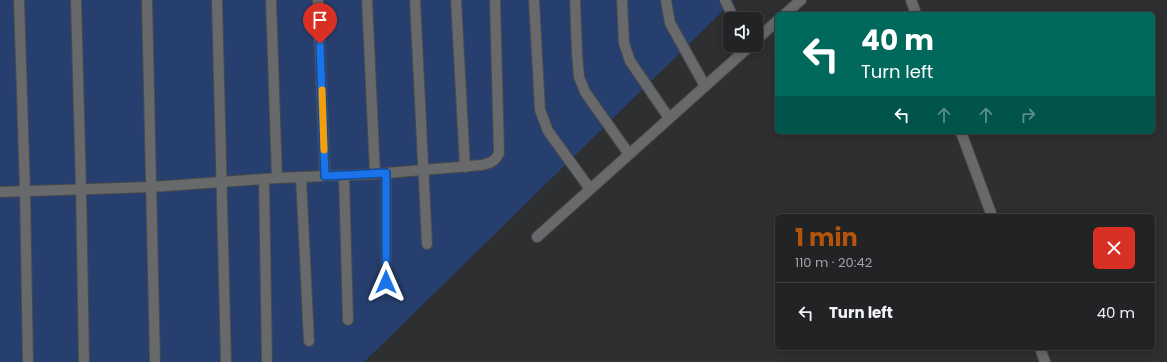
<!DOCTYPE html>
<meta charset="utf-8">
<style>
:root{--surface:#222325;--page:#2e2f32;--text:#f1f3f6;--muted:#a2a4a7;--line:#3f4042;--accent:#b45309}
body{margin:0;font-family:Poppins,sans-serif;background:var(--page);color:var(--text);height:100vh;display:flex;flex-direction:column;font-size:15px;white-space:nowrap}
*{box-sizing:border-box;margin:0}
p{font-size:13px;color:var(--muted)}
.icon{flex:none;width:22px;height:22px;fill:none;stroke:currentColor;stroke-width:2;stroke-linecap:round;stroke-linejoin:round}
.map{position:relative;flex:1;overflow:hidden}
.panel{position:absolute;left:775px;top:214px;width:380px;height:136px;display:flex;flex-direction:column;background:var(--surface);border-radius:6px;box-shadow:0 2px 10px #0003,0 0 0 1px var(--line)}
.panel>*{flex:none}
.top-card{position:absolute;left:775px;top:12px;width:380px;height:122px;border-radius:6px;box-shadow:0 2px 10px #0003,0 0 0 1px var(--line);background:#00695c;color:#fff;overflow:hidden}
.buttons{position:absolute;left:723px;top:12px;display:grid;gap:8px}
.buttons a{display:grid;place-items:center;width:40px;height:40px;border-radius:6px;background:var(--surface);box-shadow:0 2px 10px #0003,0 0 0 1px var(--line);font-size:20px}
.pin{position:absolute;display:grid;place-items:center;width:34px;height:34px;color:#fff;margin:-41px -17px;border-radius:50% 50% 50% 0;rotate:-45deg;box-shadow:0 0 4px #0007}
.pin .icon{rotate:45deg}
.me{position:absolute;width:44px;margin:-22px;rotate:0deg;stroke-linejoin:round;filter:drop-shadow(0 0 3px #0008)}
.turn{display:flex;align-items:center;gap:14px;height:84px;padding:0 20px;font-size:18px}
.turn .icon{width:52px;height:52px;stroke-width:2.5}
.turn b{display:block;font-size:28px;line-height:34px}
.lanes{display:flex;align-items:center;height:38px;padding:0 20px;background:#0003;justify-content:center;gap:20px;direction:ltr}
.lanes .off{opacity:.35}
.round{display:grid;place-items:center;flex:none;width:42px;height:42px;border-radius:6px;background:var(--page)}
.summary{display:flex;align-items:center;justify-content:space-between;height:68px;padding:0 20px}
h1{font-size:24px;font-weight:700;line-height:30px;color:var(--accent)}
ul{padding:0;list-style:none}
li{display:flex;align-items:center;gap:12px;height:60px;padding:0 20px;border-top:1px solid var(--line)}
li div{flex:1}
li b{display:block;font-size:15px}
li em{font-style:normal}
.map>svg:first-child{display:block}
.green{fill:#273f6e}
.lines{fill:none;stroke-linecap:round;stroke-linejoin:round}
.service-casing{stroke:#484a4c;stroke-width:12}
.minor-casing{stroke:#484a4c;stroke-width:12}
.tertiary-casing{stroke:#484a4c;stroke-width:12}
.service{stroke:#68696a;stroke-width:10}
.minor{stroke:#68696a;stroke-width:10}
.tertiary{stroke:#68696a;stroke-width:10}
.route-casing{stroke:#114b97;stroke-width:10}
.route{stroke:#1a73e8;stroke-width:7}
.slow{stroke:#f59e0b;stroke-width:7}
</style>
<div class="map">
<svg width="1167" height="362" viewBox="0 0 1167 362">
<rect width="100%" height="100%" fill="#2d2f31"/>
<path class="green" d="M0 0H734L364 362H0Z"/>
<g class="lines">
<g class="service-casing">
<g id="service">
<path d="M19 0 25 191 28 362"/>
<path d="M76 0 81 188 84 362"/>
<path d="M147 0 155 362"/>
<path d="M217 0 226 362"/>
<path d="M271 0 277 178"/>
<path d="M318 0 325 176"/>
<path d="M367 0 375 174"/>
<path d="M415 0 427 244"/>
<path d="M456 0 465 167"/>
<path d="M534 0 540 110 548 131 590 189"/>
<path d="M575 0 577 53 579 77 585 92 629 154"/>
<path d="M622 0 624 43 630 61 669 118"/>
<path d="M666 0 670 23 705 86"/>
<path d="M725 0 734 19"/>
<path d="M344 176 348 320"/>
<path d="M301 177 309 341"/>
<path d="M264 179 267 362"/>
<path d="M0 192 151 187 277 178 375 174 482 165C490 163 496 161 499 153L495 0"/>
</g>
</g>
<g class="minor-casing">
<g id="minor">
<path d="M785 14 801 0"/>
<path d="M756 40 777 21"/>
<path d="M386 173V282"/>
<path d="M537 237 751 45"/>
</g>
</g>
<g class="tertiary-casing">
<g id="tertiary">
<path d="M911 0 916 14"/>
<path d="M961 132 992 216"/>
<path d="M1040 348 1045 362"/>
</g>
</g>
<use href="#service" class="service"/>
<use href="#minor" class="minor"/>
<use href="#tertiary" class="tertiary"/>
</g>
<g class="lines">
<g class="route-casing">
<path id="route" d="M320 44 325 176 386 173V282"/>
</g>
<use href="#route" class="route"/>
<path class="slow" d="M322 90 324 150"/>
</g>
</svg>
<div class="buttons">
<a><svg class="icon" aria-label="sound" viewBox="0 0 24 24"><path d="M4 9h4l5-4v14l-5-4H4zM17 9q2 3 0 6"/></svg></a>
</div>
<div class="pin" style="left:320px;top:44px;background:#d93025"><svg class="icon" aria-label="arrive" viewBox="0 0 24 24"><path d="M6 21V4h12l-3 4 3 4H6"/></svg></div>
<svg class="me" style="left:386px;top:282px" viewBox="-20 -20 40 40"><path d="M0-17L14 15 0 8-14 15z" fill="#1a73e8" stroke="#fff" stroke-width="4"/></svg>
<div class="top-card">
<div class="turn"><svg class="icon" aria-label="left" viewBox="0 0 24 24"><path d="M17 20v-9H6M10 6l-5 5 5 5"/></svg><div><b>40 m</b>Turn left</div></div>
<div class="lanes"><svg class="icon" aria-label="left" viewBox="0 0 24 24"><path d="M17 20v-9H6M10 6l-5 5 5 5"/></svg><svg class="icon off" aria-label="ahead" viewBox="0 0 24 24"><path d="M12 20V5M6 11l6-6 6 6"/></svg><svg class="icon off" aria-label="ahead" viewBox="0 0 24 24"><path d="M12 20V5M6 11l6-6 6 6"/></svg><svg class="icon off" aria-label="right" viewBox="0 0 24 24"><path d="M7 20v-9h11M14 6l5 5-5 5"/></svg></div>
</div>
<section class="panel">
<div class="summary"><div><h1>1 min</h1><p>110 m · 20:42</p></div><a class="round" style="background:#d93025;color:#fff"><svg class="icon" aria-label="close" viewBox="0 0 24 24"><path d="M6 6l12 12M18 6L6 18"/></svg></a></div>
<ul>
<li><svg class="icon" aria-label="left" viewBox="0 0 24 24"><path d="M17 20v-9H6M10 6l-5 5 5 5"/></svg><div><b>Turn left</b></div><em>40 m</em></li>
</ul>
</section>
</div>
